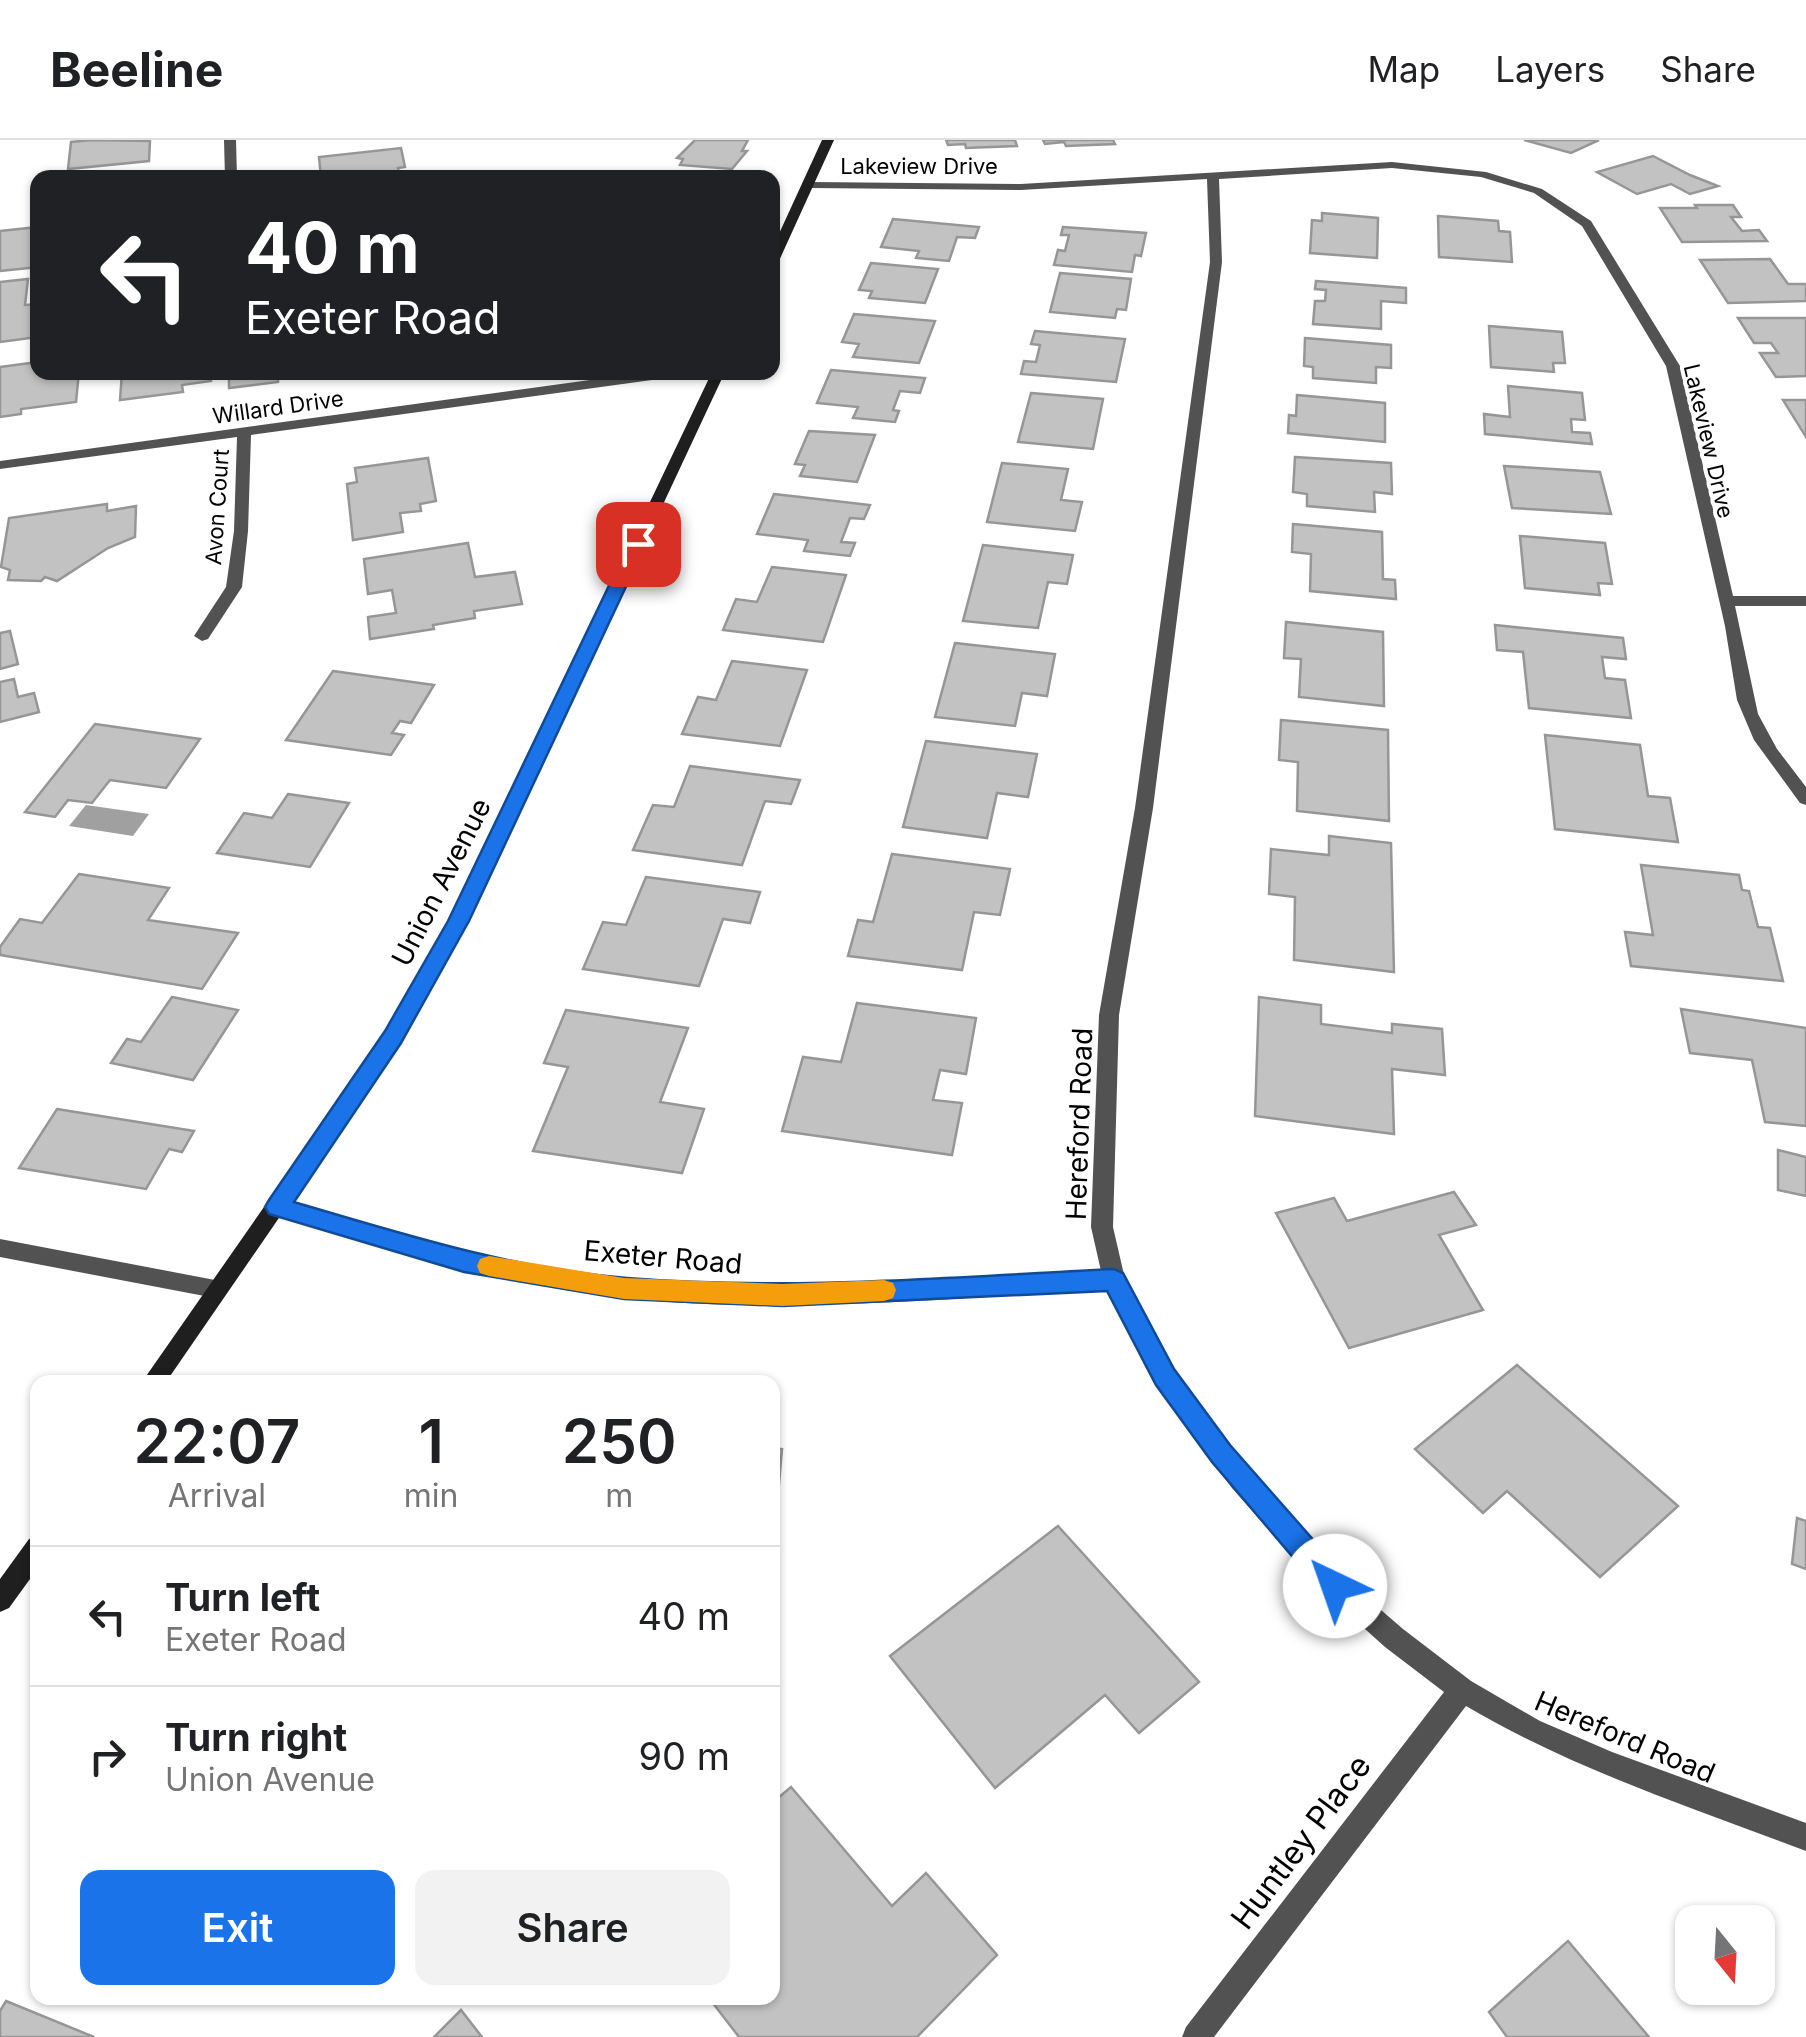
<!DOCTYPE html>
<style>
:root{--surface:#fff;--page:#f2f2f2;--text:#202124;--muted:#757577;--line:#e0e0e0;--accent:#1a73e8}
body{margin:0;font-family:Inter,sans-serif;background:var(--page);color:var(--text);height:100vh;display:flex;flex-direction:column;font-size:38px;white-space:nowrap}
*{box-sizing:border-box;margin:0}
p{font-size:32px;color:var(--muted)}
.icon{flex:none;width:55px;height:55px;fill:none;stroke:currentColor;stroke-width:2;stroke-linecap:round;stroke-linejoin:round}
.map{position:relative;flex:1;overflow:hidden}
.details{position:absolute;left:30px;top:1235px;width:750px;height:630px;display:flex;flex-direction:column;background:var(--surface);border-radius:20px;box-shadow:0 2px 8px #0004}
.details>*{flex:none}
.guide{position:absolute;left:30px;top:30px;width:750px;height:210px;border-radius:20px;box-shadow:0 2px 8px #0004;background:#202124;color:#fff;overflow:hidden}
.needle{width:65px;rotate:162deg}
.fabs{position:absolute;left:1675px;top:1765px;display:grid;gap:20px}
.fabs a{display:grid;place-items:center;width:100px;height:100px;border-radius:20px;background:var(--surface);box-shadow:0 2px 8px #0004;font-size:50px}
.pin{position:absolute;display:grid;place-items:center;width:85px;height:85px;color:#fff;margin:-42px;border-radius:20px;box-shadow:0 5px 15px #0006}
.me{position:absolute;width:110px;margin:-55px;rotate:318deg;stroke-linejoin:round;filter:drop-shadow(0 0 8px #0008)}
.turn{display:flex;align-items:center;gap:35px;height:210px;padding:0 50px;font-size:45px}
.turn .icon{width:130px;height:130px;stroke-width:2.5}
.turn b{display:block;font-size:70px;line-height:85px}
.eta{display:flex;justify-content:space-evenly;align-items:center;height:170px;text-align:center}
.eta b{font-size:60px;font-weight:600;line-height:70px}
.primary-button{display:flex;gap:20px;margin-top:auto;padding:20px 50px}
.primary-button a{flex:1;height:115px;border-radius:20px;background:var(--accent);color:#fff;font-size:40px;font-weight:600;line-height:115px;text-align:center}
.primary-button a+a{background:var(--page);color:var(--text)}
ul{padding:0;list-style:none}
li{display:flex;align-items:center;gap:30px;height:140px;padding:0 50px;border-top:2px solid var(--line)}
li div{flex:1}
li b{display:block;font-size:38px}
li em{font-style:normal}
header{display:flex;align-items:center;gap:60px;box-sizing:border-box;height:140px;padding:0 50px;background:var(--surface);border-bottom:2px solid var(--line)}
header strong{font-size:48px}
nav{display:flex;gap:55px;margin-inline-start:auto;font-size:35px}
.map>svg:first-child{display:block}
.water{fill:#a0a0a0}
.building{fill:#c2c2c2;stroke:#969696;stroke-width:2.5}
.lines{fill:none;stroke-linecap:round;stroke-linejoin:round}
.street{fill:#525252;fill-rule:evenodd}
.secondary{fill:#1f1f1f;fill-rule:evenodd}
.route{fill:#1a73e8;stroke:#114b97;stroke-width:2.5}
.slow{fill:#f59e0b}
.labels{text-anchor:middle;stroke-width:8;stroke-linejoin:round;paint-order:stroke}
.far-street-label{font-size:22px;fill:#000;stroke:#fff}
.street-label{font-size:28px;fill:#000;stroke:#fff}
.near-street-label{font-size:32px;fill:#000;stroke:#fff}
</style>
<header>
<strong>Beeline</strong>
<nav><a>Map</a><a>Layers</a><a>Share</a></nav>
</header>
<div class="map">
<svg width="1806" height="1897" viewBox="0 0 1806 1897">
<rect width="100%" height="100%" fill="#fff"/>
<path class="water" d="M86 665 149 674 133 696 69 686Z"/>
<g class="building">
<path d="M91 0 150 1 149 21 68 29 71 2Z"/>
<path d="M695 0H748L742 11H747L732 29 680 25 683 19 677 18Z"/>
<path d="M946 0H1015L1017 6 966 8 965 4 948 5Z"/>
<path d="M1043 0H1113L1115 4 1066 6 1064 2 1045 4Z"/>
<path d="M1524 0H1599L1571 13Z"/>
<path d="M401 8 405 27 398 28 400 38 321 37 319 17Z"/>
<path d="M1653 16 1690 35 1718 46 1690 54 1671 44 1637 54 1597 32Z"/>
<path d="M1695 65H1733L1741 77H1731L1742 91 1759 90 1767 101 1682 102 1660 68H1697Z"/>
<path d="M1322 73 1378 78 1377 118 1310 113 1312 80 1322 81Z"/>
<path d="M1438 76 1498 81 1499 91 1510 92 1512 122 1439 117Z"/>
<path d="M893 79 979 87 975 98 957 97 949 121 916 118 919 111 881 107Z"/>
<path d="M38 87V127L0 131V91Z"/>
<path d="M1063 87 1146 93 1141 116 1135 115 1132 132 1054 125 1058 110 1065 111 1069 95H1061Z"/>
<path d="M1770 119 1788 144H1806V161L1728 163 1700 120Z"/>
<path d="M871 123 938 129 925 163 869 158 872 151 859 150Z"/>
<path d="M1060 133 1131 139 1126 170 1117 169 1115 178 1050 172Z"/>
<path d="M28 139 25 165 38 164V197L0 202V142Z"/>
<path d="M1316 141 1406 148V163L1381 161V189L1313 184 1315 161H1325L1326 150 1315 149Z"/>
<path d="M854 174 935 181 919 223 853 217 859 204 842 202Z"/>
<path d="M1738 178H1806V236L1776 237 1760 213H1778L1771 203H1754Z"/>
<path d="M1489 186 1562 192 1565 223H1553L1554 232 1491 227Z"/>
<path d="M1035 191 1125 199 1116 242 1021 234 1024 221 1036 222 1040 205 1031 204Z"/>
<path d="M1305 198 1391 205V228L1376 227V243L1313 238V227L1304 226Z"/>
<path d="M38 222V232H79L76 262 21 269V274L0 277V227Z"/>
<path d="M831 230 925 238 920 253 900 251 893 270 899 271 895 282 853 278 858 267 817 263Z"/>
<path d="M122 232H211V241L182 245 183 252 120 260Z"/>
<path d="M229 232H278V242L229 248Z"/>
<path d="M1508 246 1582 253 1585 280 1571 279 1572 292 1590 293 1592 304 1485 294 1484 274 1510 277Z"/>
<path d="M1031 253 1103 259 1093 309 1018 302Z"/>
<path d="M1297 255 1385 263V302L1288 293 1289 275 1296 276Z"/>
<path d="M1783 260H1806V297Z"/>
<path d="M809 291 875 295 857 342 800 336 805 325 795 324Z"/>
<path d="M1295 317 1391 323 1392 354 1374 352 1375 372 1307 366V354L1293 352Z"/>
<path d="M428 318 436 361 420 364 421 371 400 373 403 392 353 400 347 344 357 342 355 328Z"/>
<path d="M1002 323 1068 329 1061 360 1082 362 1075 391 987 382Z"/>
<path d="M1504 326 1600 332 1611 374 1512 368Z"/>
<path d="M774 354 870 365 864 379 850 378 841 402 855 403 850 416 804 411 808 400 757 394Z"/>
<path d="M107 364V371L136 366 135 397 108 408 57 441 45 437 41 441 8 440 10 430 1 427 9 378Z"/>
<path d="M1293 384 1382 392 1383 439 1395 440 1396 459 1310 451 1311 414 1292 412Z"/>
<path d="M1520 396 1605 403 1612 444 1598 443 1600 455 1525 448Z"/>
<path d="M468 403 475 437 515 432 522 464 474 471 475 478 433 485 434 489 370 499 368 477 396 473 392 450 368 454 364 419Z"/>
<path d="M983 405 1073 415 1067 444 1048 442 1038 488 963 481Z"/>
<path d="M772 427 846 435 823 502 723 490 736 459 757 462Z"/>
<path d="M1286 482 1383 492 1384 566 1299 557 1301 519 1284 518Z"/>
<path d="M1495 485 1623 498 1626 519 1602 517 1605 538 1625 540 1631 578 1529 568 1523 512 1497 510Z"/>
<path d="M10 491 18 524 0 529V493Z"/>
<path d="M955 503 1055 514 1047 556 1022 553 1015 586 935 577Z"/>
<path d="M732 521 807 530 780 606 682 594 698 557 716 560Z"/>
<path d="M333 531 434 545 411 583 400 581 392 593 404 595 391 615 286 600Z"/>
<path d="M14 539 18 557 34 553 39 572 0 582V542Z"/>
<path d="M1281 580 1388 590 1389 681 1297 671 1298 622 1279 620Z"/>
<path d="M95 584 200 599 166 648 110 640 92 663 68 660 55 677 25 672Z"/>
<path d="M1545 595 1640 605 1648 656 1670 658 1678 702 1555 689Z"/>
<path d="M926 601 1037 614 1028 657 997 653 987 698 903 687Z"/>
<path d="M690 626 800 640 791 664 765 661 742 725 633 710 653 665 674 667Z"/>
<path d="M288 654 349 663 310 727 217 713 244 673 272 678Z"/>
<path d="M1329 696 1391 703 1394 832 1294 820 1295 757 1269 754 1271 709 1329 715Z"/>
<path d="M892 714 1010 729 1000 775 974 772 962 830 848 816 858 780 873 782Z"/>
<path d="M1641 725 1739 735 1742 750 1749 751 1758 787 1770 788 1783 841 1631 826 1625 792 1653 795Z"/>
<path d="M79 734 169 748 148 780 238 793 202 849 0 815V807L20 779 42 783Z"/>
<path d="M646 737 760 752 750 783 723 779 699 846 583 829 603 782 626 785Z"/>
<path d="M172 857 238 870 193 940 111 923 127 899 141 902Z"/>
<path d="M1259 857 1321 865V884L1392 893V884L1442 889 1445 935 1392 929 1394 994 1255 976Z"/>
<path d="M857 863 976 878 966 934 940 930 933 960 962 963 952 1015 782 991 803 917 841 922Z"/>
<path d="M1681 869 1806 888V986L1765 982 1752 920 1690 913Z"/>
<path d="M566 870 688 888 660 962 704 969 682 1033 533 1011 568 927 544 923Z"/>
<path d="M57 969 194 991 182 1012 169 1009 146 1049 19 1028Z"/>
<path d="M1778 1010 1806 1017V1056L1778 1050Z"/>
<path d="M1454 1052 1476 1085 1439 1095 1483 1170 1349 1208 1276 1073 1334 1058 1347 1081Z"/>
<path d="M1517 1225 1678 1366 1600 1437 1507 1351 1483 1373 1415 1309Z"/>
<path d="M772 1308 782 1309 772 1426Z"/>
<path d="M1797 1378 1806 1381V1429L1792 1424Z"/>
<path d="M1058 1386 1199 1542 1139 1593 1105 1555 995 1648 890 1516Z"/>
<path d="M791 1647 892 1766 926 1733 997 1815 917 1897H739L709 1858H772V1663Z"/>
<path d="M1568 1801 1649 1897H1507L1489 1872Z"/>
<path d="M6 1861 94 1897H0V1871Z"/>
<path d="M461 1870 482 1897H434Z"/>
</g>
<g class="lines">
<g class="street">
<path d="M224 0H236L237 38H225Z"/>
<path d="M1392 22 1486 32 1542 49 1591 81 1680 226 1733 456H1806V466H1735L1758 574 1777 609 1806 647V665L1800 663 1754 600 1737 560 1725 486 1666 226 1582 86 1534 53 1481 37 1392 28 1219 39 1222 122 1153 668 1119 875 1113 1087 1125 1139 1173 1230 1248 1332 1344 1438 1403 1489 1471 1541 1540 1581 1612 1612 1806 1683V1711C1690 1667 1573 1629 1466 1566L1214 1897H1182L1186 1887 1444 1552 1385 1507 1326 1454 1232 1348 1157 1244 1108 1150C947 1158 784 1175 623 1158 505 1145 391 1110 277 1076L270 1073 266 1067 270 1061 277 1058C391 1092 505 1127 624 1139 782 1156 943 1139 1101 1131L1091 1087 1099 875 1135 668 1210 122 1207 39 1021 50 811 48 805 45 811 42 1021 44Z"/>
<path d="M648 232H687L681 236 251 295 248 391 242 447 208 499 202 501 194 496 226 447 234 391 237 297 0 329V321Z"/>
<path d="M0 1099 215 1140 223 1142 226 1149 223 1156 215 1158 0 1117Z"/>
</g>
<g class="secondary">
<path d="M822 0H834L778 123 772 127V109Z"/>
<path d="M712 232H725L468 781 400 902 166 1242H142L386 892 450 781Z"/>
<path d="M38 1396V1428L9 1468 0 1472V1439L29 1399Z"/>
</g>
</g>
<path class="route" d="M638 399 646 404 469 781 401 903 294 1062C403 1094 513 1129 627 1138 789 1151 952 1137 1114 1129L1123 1133 1174 1229 1230 1305 1345 1436 1349 1446 1345 1455 1335 1459 1325 1455 1212 1322 1156 1245 1107 1151 782 1166 624 1159 464 1132 269 1074 265 1067 269 1060 385 891 448 781 629 404Z"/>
<path class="slow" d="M489 1116 624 1138 782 1144 884 1140 893 1143 896 1150 893 1158 884 1161 782 1166 624 1159 489 1136 480 1133 477 1126 480 1119Z"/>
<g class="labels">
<g class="far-street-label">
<text x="919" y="34">Lakeview Drive</text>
<text transform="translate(278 267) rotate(-8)" y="8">Willard Drive</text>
<text transform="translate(1709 301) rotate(77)" y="8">Lakeview Drive</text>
<text transform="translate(217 367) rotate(-86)" y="8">Avon Court</text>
</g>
<g class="street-label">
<text transform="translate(441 742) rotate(-63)" y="10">Union Avenue</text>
<text transform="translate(1079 984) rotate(-88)" y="10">Hereford Road</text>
<text transform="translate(663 1117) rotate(5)" y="10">Exeter Road</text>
<text transform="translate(1625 1597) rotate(23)" y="10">Hereford Road</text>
</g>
<g class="near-street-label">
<text transform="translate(1301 1702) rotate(-53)" y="11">Huntley Place</text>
</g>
</g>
</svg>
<div class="fabs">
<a><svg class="needle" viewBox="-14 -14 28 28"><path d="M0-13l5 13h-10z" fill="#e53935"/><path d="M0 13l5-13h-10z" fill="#757577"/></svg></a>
</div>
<div class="pin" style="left:638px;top:404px;background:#d93025"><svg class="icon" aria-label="arrive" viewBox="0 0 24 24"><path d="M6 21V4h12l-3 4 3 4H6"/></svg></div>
<svg class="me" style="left:1335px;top:1446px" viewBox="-20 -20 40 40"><circle r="19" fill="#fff"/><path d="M0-13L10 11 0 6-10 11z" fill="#1a73e8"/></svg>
<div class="guide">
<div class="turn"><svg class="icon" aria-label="left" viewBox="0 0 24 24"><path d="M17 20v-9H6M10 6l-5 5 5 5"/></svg><div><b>40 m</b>Exeter Road</div></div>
</div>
<section class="details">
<div class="eta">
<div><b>22:07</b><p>Arrival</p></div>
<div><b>1</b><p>min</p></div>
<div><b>250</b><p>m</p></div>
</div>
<ul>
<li><svg class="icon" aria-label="left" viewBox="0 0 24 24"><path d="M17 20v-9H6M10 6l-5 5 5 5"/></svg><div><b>Turn left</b><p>Exeter Road</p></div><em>40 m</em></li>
<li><svg class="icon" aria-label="right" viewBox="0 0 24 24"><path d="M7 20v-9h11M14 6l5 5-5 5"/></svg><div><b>Turn right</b><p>Union Avenue</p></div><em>90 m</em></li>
</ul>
<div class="primary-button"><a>Exit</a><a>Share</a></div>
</section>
</div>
